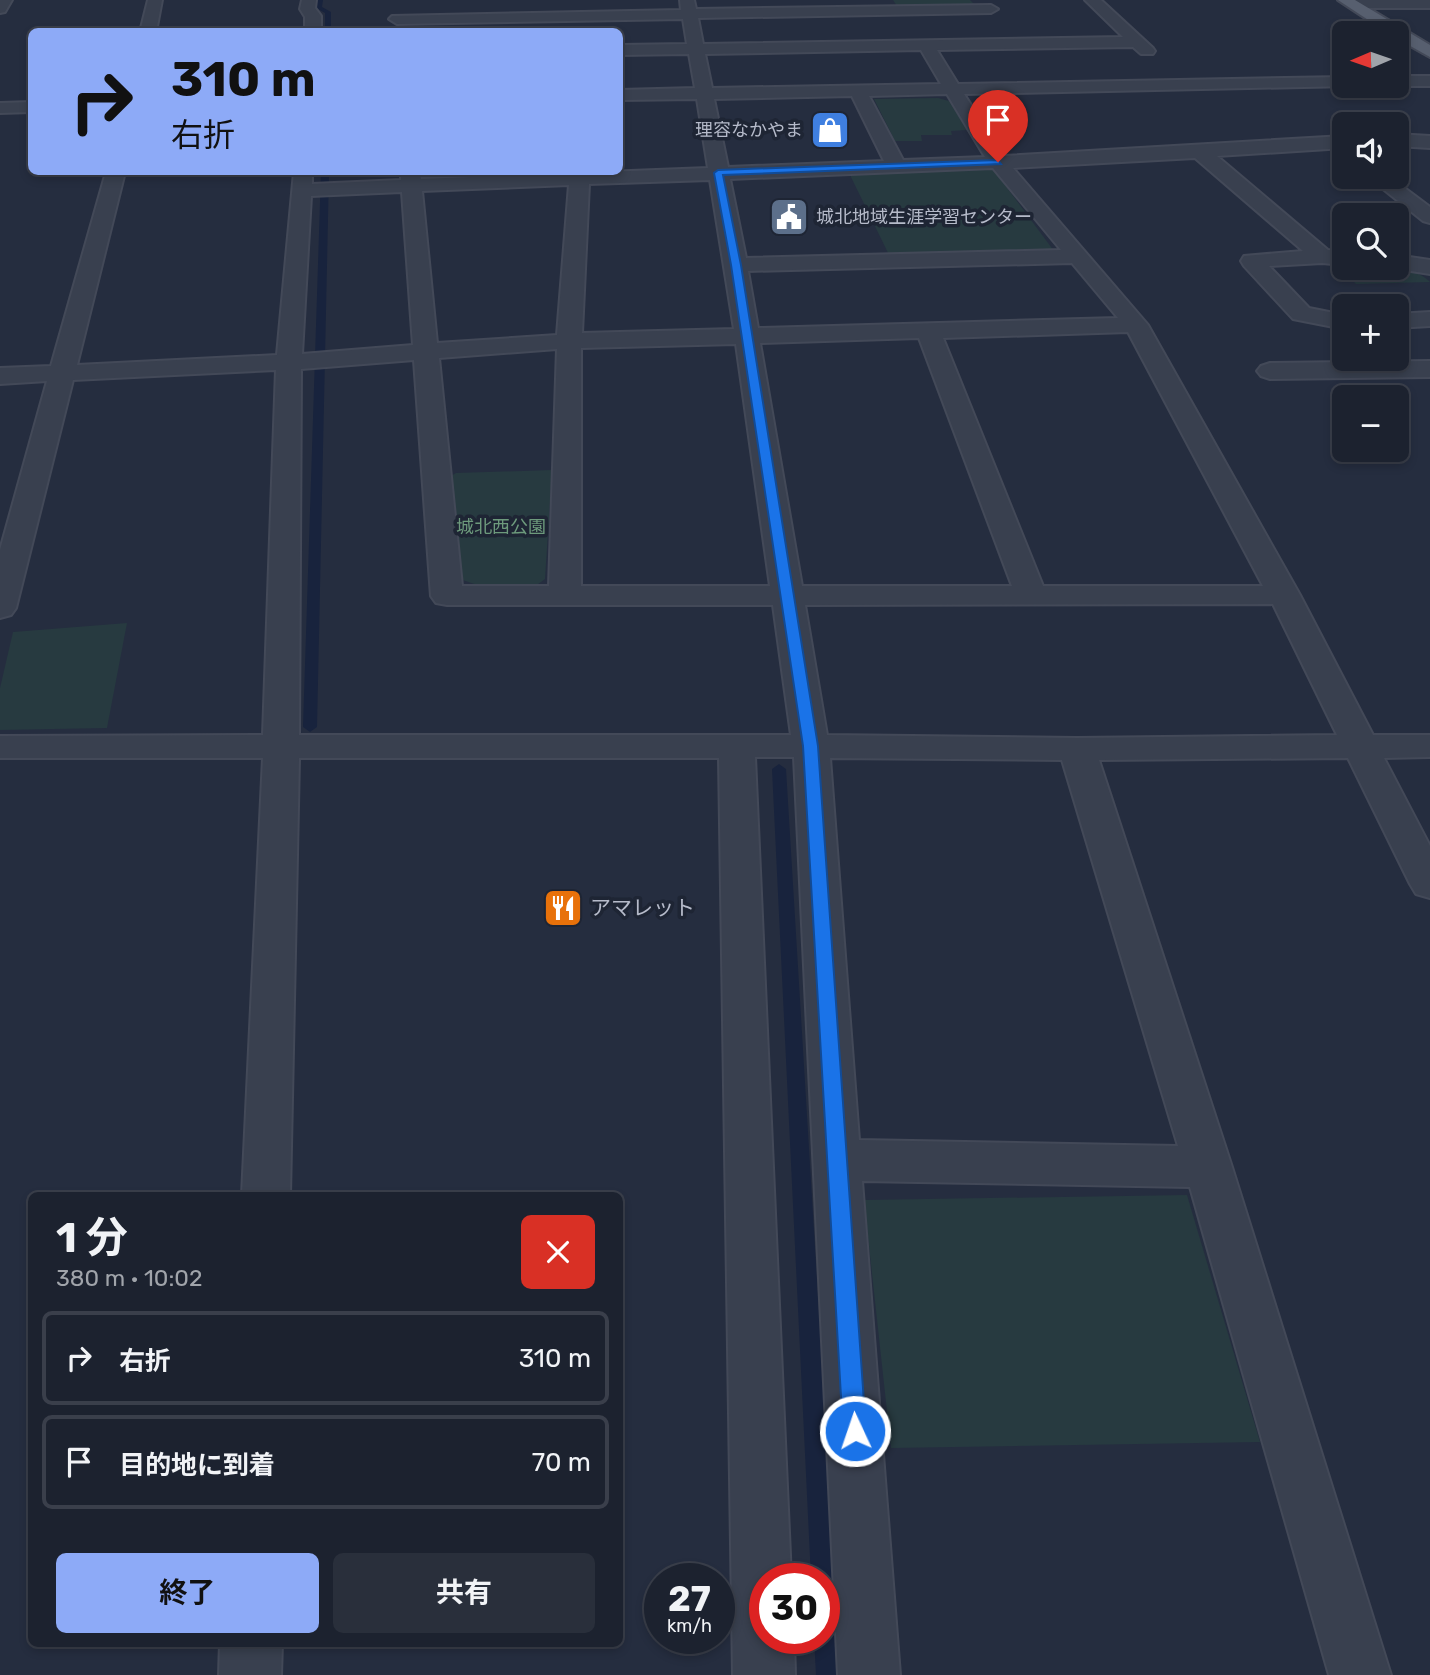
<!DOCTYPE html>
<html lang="ja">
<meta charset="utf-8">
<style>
:root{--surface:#1c222f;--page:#292f3b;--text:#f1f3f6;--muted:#a0a4aa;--line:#3a3f4b;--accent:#8daaf7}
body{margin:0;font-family:Rubik,"Noto Sans JP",sans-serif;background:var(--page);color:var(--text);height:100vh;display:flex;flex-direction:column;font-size:26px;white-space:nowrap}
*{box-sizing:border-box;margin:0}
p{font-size:23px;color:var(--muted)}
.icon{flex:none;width:38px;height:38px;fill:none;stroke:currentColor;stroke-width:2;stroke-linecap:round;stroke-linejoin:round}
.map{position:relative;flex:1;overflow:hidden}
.sheet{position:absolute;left:28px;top:1192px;width:595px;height:455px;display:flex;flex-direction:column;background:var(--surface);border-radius:10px;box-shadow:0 4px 10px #0003,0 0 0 2px var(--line)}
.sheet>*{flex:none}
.banner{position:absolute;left:28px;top:28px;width:595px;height:147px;border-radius:10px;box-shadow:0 4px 10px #0003,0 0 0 2px var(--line);background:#8daaf7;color:#111;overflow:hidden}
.needle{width:46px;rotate:268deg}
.controls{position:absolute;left:1332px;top:21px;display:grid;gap:14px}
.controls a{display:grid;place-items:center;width:77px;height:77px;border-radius:10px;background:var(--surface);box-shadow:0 4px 10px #0003,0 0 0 2px var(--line);font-size:35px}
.speed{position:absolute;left:644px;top:1563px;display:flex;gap:14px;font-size:35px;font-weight:700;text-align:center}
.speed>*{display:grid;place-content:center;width:91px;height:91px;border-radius:50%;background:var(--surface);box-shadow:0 4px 10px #0003,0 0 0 2px var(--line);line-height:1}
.speed small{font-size:18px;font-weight:400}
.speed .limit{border:10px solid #d22;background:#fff;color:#111}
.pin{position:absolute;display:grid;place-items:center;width:60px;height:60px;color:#fff;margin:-72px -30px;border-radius:50% 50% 50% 0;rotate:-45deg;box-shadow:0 0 7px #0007}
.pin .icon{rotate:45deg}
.me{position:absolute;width:77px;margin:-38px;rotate:357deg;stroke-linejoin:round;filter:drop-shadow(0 0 5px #0008)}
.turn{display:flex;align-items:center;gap:24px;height:147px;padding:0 28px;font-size:32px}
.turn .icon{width:91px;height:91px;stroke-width:2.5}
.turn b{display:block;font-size:49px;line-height:60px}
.round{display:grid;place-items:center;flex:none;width:74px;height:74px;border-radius:10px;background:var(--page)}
.headline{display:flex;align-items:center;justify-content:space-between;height:119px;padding:0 28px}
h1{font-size:42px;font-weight:700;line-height:52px}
.action{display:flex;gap:14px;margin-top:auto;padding:14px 28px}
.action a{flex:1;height:80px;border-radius:10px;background:var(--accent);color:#111;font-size:28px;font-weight:700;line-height:80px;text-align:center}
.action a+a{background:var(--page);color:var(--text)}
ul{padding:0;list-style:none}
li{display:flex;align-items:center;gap:21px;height:94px;margin:0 14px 10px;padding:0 14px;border:4px solid var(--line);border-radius:10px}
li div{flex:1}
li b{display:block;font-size:26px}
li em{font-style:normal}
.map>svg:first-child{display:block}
.green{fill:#273a40}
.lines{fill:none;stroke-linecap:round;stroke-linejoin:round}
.stream{fill:#18233d;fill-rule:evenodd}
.minor-casing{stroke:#434958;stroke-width:4}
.major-casing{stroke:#434958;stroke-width:4}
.minor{fill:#39404f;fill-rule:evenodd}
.major{fill:#575f6f;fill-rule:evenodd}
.route{fill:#1a73e8;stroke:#114b97;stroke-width:2}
.labels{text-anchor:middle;stroke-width:7;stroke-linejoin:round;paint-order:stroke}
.far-poi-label{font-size:18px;fill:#b6bbca;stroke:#1e2534;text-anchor:end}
.far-park-label{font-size:18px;fill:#6d9a7c;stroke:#1e2534}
.poi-label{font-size:21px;fill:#b6bbca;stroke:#1e2534;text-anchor:start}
</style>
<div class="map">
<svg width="1430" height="1675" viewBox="0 0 1430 1675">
<rect width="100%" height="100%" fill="#252d3f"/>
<g class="green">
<path d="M893 0H970L978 8 899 9Z"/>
<path d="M938 98 949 101 967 130 951 131 952 135H921L922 141H895L874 99Z"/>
<path d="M981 169 994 170 1054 251 890 257 850 175Z"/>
<path d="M1337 263H1344V268C1372 268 1409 261 1430 282L1356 284Z"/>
<path d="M552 470 545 579 530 590 480 586 457 578 451 476 456 473Z"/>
<path d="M127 623 107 728 0 730V688L13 632Z"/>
<path d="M1187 1195 1260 1442 891 1448 864 1200Z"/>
</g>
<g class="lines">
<g class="stream">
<path d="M317 0H323L322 7 331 12V32H325V13L316 8Z"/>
<path d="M321 172H329L317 727 310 732 303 727Z"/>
<path d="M779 764 786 769 835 1578 832 1585 836 1594 842 1675H816L814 1638H824V1578H811L772 769Z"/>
</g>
<g class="minor-casing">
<g id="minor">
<path d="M0 0H12L5 12 0 13Z"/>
<path d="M148 0H162L156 32H140Z"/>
<path d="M302 0H316L315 8 321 16V32H305V17L300 9Z"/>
<path d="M680 0H694L696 9 991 5 998 9 991 13 698 18 703 44 1123 37 1085 0H1101L1153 48 1155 51 1153 54H1141L1133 47 937 50 958 84 1344 77V86H1350L964 94 1004 156 1344 136V148L1217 156 1328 250 1344 251V265L1322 263 1269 266 1309 308 1344 315V329L1293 319 1244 266 1241 261 1244 256 1303 251 1195 158 1013 168 1148 325 1300 595 1373 735H1430V757L1384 758 1430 846V898L1416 894 1410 884 1348 758 1099 760 1232 1167 1391 1675H1329L1190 1187 862 1181 900 1675H838L794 757H755L791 1578H765V1638H794L795 1675H733L719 758H299L290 1195H242L263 758H0V736L263 735 276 370 73 380 16 608 11 615 0 618V550L47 381 0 384V368L51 366 106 172H125L77 365 277 355 294 172H312V184L401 180V172H419L421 179 708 168 697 99 620 100V90L695 88 689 54 620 55V45L687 44 683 19 397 24 389 19 392 16 681 10ZM921 50 941 84 712 88 705 54ZM947 94 985 157 903 160 869 96ZM852 96 884 161 728 167 714 99ZM993 168 1061 250 746 258 730 179ZM710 180 734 329 582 333 589 184ZM569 185 557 335 437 343 422 191ZM402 192 413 345 302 354 311 196ZM1072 263 1118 318 758 328 748 271ZM1128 332 1263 586H1043L943 338ZM919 338 1012 586H802L760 343ZM736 344 770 586H581V348ZM557 349 549 586H462L439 358ZM414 360 431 596 436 603 447 605H773L791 735H299L301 369ZM1273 604 1337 735 1077 738 827 735 805 605ZM830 758 1062 760 1178 1146 859 1140Z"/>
<path d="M1430 0V8H1352L1345 4 1350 0Z"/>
<path d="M1396 76H1430V86H1395Z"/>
<path d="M32 102V112L0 113V103Z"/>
<path d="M1396 134 1430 136V148L1396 146Z"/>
<path d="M1368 177H1390L1430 207V223L1423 221Z"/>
<path d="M1396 255 1430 260V274L1392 268H1396Z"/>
<path d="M1430 312V326L1396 328V314Z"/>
<path d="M1430 361V377L1270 379 1261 376 1257 371 1261 366 1270 363Z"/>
<path d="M220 1643H282L281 1675H219Z"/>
</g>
</g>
<g class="major-casing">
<path id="major" d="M1338 0H1355L1430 45V57L1396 38V33H1388Z"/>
</g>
<use href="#minor" class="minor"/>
<use href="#major" class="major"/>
</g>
<path class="route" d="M998 160 1001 164 723 175 741 265 818 746 866 1431 863 1439 855 1442 846 1439 843 1431 803 746 731 265 714 173 718 170Z"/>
<defs>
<g id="shop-square" transform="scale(2.0125)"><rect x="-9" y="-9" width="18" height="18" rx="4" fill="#3f7fe0" stroke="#1e2534"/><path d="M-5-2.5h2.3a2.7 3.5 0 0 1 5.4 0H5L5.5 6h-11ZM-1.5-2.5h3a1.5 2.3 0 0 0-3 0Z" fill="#fff"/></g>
<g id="civic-square" transform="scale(2.0125)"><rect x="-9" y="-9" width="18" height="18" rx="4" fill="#5c6f8a" stroke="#1e2534"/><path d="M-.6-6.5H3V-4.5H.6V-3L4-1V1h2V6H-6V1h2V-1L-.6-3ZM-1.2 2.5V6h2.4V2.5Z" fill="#fff"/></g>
<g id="restaurant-square" transform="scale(2.0125)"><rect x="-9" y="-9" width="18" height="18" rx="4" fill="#e8710a" stroke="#1e2534"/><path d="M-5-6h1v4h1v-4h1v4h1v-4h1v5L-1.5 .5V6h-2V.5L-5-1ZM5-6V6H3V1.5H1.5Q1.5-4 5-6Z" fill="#fff"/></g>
</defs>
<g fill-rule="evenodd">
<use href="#shop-square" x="830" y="130"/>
<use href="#civic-square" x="789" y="217"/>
<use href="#restaurant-square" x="563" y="908"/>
</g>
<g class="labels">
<g class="far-poi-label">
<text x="803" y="136">理容なかやま</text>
<text x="816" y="223" text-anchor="start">城北地域生涯学習センター</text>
</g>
<g class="far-park-label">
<text x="501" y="533">城北西公園</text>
</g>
<g class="poi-label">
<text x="590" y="915">アマレット</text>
</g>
</g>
</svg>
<div class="controls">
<a><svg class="needle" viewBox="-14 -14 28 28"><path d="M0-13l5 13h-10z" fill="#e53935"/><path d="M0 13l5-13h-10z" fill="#a0a4aa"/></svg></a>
<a><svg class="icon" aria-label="sound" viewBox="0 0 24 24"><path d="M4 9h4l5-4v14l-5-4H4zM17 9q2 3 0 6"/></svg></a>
<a><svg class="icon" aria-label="search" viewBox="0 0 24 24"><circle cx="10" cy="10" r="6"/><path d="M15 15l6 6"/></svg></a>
<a>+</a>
<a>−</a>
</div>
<div class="speed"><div>27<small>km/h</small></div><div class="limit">30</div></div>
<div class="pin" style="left:998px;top:162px;background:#d93025"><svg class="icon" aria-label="arrive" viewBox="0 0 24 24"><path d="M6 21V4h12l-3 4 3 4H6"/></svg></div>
<svg class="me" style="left:855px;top:1431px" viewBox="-20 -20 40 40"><circle r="17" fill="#1a73e8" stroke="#fff" stroke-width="3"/><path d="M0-11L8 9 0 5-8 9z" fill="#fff"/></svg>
<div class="banner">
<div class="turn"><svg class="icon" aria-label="right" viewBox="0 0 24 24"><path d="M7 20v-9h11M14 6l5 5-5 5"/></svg><div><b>310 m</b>右折</div></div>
</div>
<section class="sheet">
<div class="headline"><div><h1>1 分</h1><p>380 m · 10:02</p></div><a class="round" style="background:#d93025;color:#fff"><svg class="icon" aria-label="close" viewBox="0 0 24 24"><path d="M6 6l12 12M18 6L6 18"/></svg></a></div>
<ul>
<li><svg class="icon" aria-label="right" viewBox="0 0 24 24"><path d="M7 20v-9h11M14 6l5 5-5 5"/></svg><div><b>右折</b></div><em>310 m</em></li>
<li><svg class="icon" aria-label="arrive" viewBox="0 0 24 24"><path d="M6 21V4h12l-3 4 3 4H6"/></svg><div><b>目的地に到着</b></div><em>70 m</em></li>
</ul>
<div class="action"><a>終了</a><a>共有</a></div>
</section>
</div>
